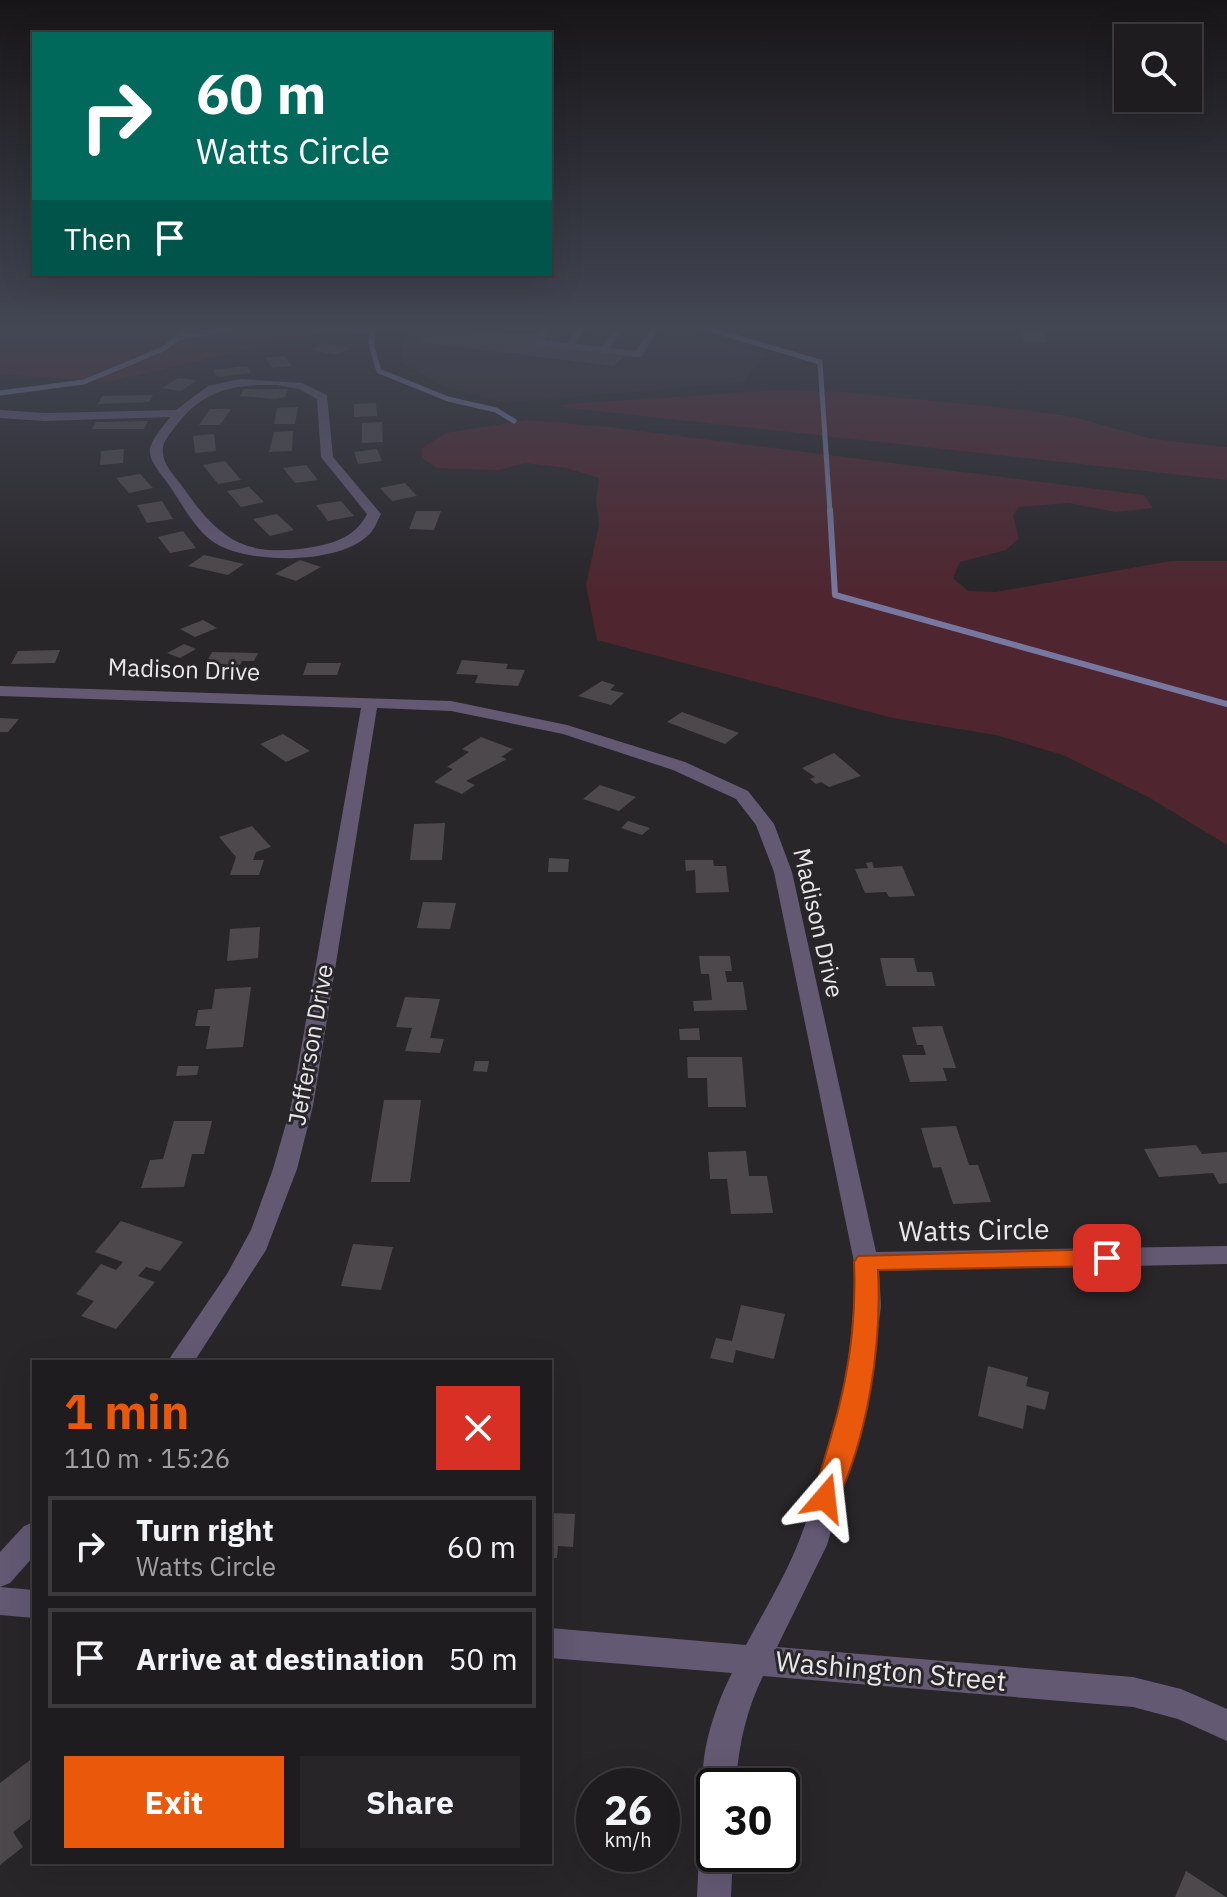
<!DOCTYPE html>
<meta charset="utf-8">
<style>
:root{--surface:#1f1c1f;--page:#272528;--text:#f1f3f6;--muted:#a1a1a4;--line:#3c3a3d;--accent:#ea580c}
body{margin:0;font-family:"IBM Plex Sans",sans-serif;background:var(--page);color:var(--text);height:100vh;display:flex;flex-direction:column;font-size:30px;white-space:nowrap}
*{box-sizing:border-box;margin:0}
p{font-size:26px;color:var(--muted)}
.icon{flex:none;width:44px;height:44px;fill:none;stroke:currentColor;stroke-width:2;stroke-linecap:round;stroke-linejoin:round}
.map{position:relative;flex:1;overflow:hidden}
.sheet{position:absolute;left:32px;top:1360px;width:520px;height:504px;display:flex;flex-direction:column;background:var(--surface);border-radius:0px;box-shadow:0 8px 32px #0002,0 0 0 2px var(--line)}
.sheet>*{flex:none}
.top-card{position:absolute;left:32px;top:32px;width:520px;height:244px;border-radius:0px;box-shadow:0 8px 32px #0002,0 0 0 2px var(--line);background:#00695c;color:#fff;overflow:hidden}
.fabs{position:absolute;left:1114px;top:24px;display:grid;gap:16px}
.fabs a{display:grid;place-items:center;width:88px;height:88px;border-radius:0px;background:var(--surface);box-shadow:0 8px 32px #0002,0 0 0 2px var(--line);font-size:40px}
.speed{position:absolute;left:576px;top:1768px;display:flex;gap:16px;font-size:40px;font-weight:700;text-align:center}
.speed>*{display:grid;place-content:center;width:104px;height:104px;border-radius:50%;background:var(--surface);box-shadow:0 8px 32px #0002,0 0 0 2px var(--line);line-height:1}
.speed small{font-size:20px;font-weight:400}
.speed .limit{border:4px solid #111;border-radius:12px;background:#fff;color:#111}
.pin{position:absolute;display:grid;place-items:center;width:68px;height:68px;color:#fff;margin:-34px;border-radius:16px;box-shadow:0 4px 12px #0006}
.me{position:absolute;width:88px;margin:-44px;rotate:17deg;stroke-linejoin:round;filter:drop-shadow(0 0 6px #0008)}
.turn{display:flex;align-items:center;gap:28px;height:168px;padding:0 32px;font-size:36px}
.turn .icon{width:104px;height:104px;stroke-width:2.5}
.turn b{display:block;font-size:56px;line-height:68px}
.then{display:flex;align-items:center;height:76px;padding:0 32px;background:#0003;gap:16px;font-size:30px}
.round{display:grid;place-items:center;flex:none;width:84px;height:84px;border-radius:0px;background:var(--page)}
.head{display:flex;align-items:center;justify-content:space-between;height:136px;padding:0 32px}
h1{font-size:48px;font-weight:700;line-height:60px;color:var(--accent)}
.primary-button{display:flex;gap:16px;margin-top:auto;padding:16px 32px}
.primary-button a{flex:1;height:92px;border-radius:0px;background:var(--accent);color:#fff;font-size:32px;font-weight:700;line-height:92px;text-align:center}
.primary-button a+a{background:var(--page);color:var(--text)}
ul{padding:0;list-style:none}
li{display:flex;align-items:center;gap:24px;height:100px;margin:0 16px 12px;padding:0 16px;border:4px solid var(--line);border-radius:0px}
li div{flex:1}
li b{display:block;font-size:30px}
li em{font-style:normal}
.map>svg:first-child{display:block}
.built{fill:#332c34}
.green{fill:#4f262f}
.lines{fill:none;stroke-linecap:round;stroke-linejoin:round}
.stream-far1{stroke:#7778a0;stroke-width:5}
.stream{stroke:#7778a0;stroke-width:6}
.building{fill:#4d484b}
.service{fill:#635973;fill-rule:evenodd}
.minor{fill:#635973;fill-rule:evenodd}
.route{fill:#ea580c;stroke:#983908;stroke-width:2}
.labels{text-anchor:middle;stroke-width:6;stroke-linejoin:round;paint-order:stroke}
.street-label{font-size:24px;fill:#e9e7e9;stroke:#292629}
.near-street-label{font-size:28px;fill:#e9e7e9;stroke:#292629}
</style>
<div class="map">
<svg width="1227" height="1897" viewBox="0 0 1227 1897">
<rect width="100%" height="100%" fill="#292629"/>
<path class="built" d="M405 328H678L766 355 743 382 506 403 446 387 400 362Z"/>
<g class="green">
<path d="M0 328H341L107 382 0 374Z"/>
<path d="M780 390 843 392 1016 409 1074 417 1152 439 1227 447V480L560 407 567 404Z"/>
<path d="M528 420 609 427 1144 495 1153 508 1116 512 1069 503 1018 507 1013 516 1019 538 1006 550 960 562 953 578 968 591 996 592 1171 561H1227V845L1150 798 1063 755 996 735 893 718 597 640 586 585 599 525 596 500 599 478 567 468 525 463 499 470 437 468 422 458V448L446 433Z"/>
</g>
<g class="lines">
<g class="stream-far1">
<path d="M320 328 372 331"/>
<path d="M374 328 371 344 379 371 448 399 496 410 514 421"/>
<path d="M705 328 820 362 830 512"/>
<path d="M0 393 84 382 163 349 178 338 234 328"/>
</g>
<path class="stream" d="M830 510 835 595 1227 704"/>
</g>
<g class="building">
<path d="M438 328 537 335 532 343 626 355 613 366 420 342Z"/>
<path d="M1022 332H1044L1046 343 1024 342Z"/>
<path d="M324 343 350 348 337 355 311 350Z"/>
<path d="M285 356 292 366 272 368 265 358Z"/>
<path d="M247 366 251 373 217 377 213 370Z"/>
<path d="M178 378 197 380 181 391 162 388Z"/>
<path d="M244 389H288L285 397 275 399 240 396Z"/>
<path d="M153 395 149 402 98 404 102 396Z"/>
<path d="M376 403 377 416 354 417V404Z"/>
<path d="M298 407 295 424H274L277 408Z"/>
<path d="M210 409H231L220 425H199Z"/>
<path d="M148 421 144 429H92L96 422Z"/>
<path d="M382 422 383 442 362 443V423Z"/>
<path d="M293 431 292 451 269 452 274 432Z"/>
<path d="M214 434 216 451 195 453 193 436Z"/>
<path d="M124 449 123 463 100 465 101 451Z"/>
<path d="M377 449 382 461 358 464 354 452Z"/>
<path d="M225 461 241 480 218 484 203 465Z"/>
<path d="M306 465 318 480 295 483 283 468Z"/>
<path d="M140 474 153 488 129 493 116 478Z"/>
<path d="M405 483 417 496 392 501 380 488Z"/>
<path d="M249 487 264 502 241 507 227 491Z"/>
<path d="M162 501 173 519 147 523 137 505Z"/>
<path d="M341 501 354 516 328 521 316 505Z"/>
<path d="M416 511H441L434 530 409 529Z"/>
<path d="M277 514 294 530 270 536 253 519Z"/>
<path d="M183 531 196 548 170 553 158 537Z"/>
<path d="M204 555 244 564 228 575 188 566Z"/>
<path d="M300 560 321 567 296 581 275 574Z"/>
<path d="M203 620 217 628 195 637 180 629Z"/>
<path d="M184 644 196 649 180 658 167 653Z"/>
<path d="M60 650 55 663 11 664 18 651Z"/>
<path d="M212 652 258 653 254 661H242L240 665H205Z"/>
<path d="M462 660 508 664 506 669 525 670 518 686 475 683 478 675 456 674Z"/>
<path d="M307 663H341L337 675H303Z"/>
<path d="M602 681 615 685 610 690 624 693 611 705 578 696Z"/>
<path d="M682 712 739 733 725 744 667 722Z"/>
<path d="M0 718 19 719 8 732H0Z"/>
<path d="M283 734 310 751 286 762 260 744Z"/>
<path d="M481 737 513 749 501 757 507 759 466 781 475 785 462 794 434 782 453 769 447 767 469 752 462 749Z"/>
<path d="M834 753 861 776 829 787 821 782 816 784 810 779 815 777 802 768Z"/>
<path d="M600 785 636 797 619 811 583 799Z"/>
<path d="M628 821 650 828 642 835 621 828Z"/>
<path d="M445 823 442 860H410L414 824Z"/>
<path d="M252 826 271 847 256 852 253 860H264L259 875H230L236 857 219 837Z"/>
<path d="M549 858 569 859 568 872H548Z"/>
<path d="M685 860H713L714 866H726L729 892 696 893 695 870 686 871Z"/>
<path d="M872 862 874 868 902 866 915 896 889 897 886 892 865 893 855 869 868 868 866 863Z"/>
<path d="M423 902 456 903 450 929 417 928Z"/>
<path d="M260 927 258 958 227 961 230 929Z"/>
<path d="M699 956H730L732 971H725L727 982H743L747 1010 694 1011 693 1001 712 1000 709 974H701Z"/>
<path d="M880 958H914L917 972H932L935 986H886Z"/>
<path d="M251 987 243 1047 206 1049 210 1026H195L198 1010 212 1009 215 989Z"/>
<path d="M405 997 440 999 430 1038 444 1039 440 1053 405 1051 412 1028 396 1027Z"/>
<path d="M942 1026 956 1068H943L947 1081 910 1082 902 1055H926L923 1045H917L912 1027Z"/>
<path d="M699 1028 700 1040H680L679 1029Z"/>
<path d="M687 1057H742L746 1107H708L707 1078H688Z"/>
<path d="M475 1061H489L487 1072 473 1071Z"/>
<path d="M178 1066H199L197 1075 176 1076Z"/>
<path d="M384 1100H421L410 1182H371Z"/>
<path d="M174 1121H212L204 1154H192L184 1187 141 1188 150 1160 163 1159Z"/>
<path d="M956 1126 969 1165H978L991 1202 953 1204 941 1167 933 1168 921 1128Z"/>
<path d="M1196 1145 1202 1154 1227 1152V1183L1219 1184 1213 1173 1159 1177 1144 1149Z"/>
<path d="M746 1151 749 1176H767L773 1213 731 1214 727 1179H710L708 1152Z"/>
<path d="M121 1221 183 1242 160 1271 146 1267 138 1276 155 1282 116 1329 81 1316 94 1301 76 1294 101 1264 116 1270 123 1262 95 1252Z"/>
<path d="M353 1244 393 1247 381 1290 341 1286Z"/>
<path d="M741 1305 785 1314 774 1359 736 1350 733 1363 710 1358 716 1338 732 1341Z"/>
<path d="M988 1366 1028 1377 1026 1386 1049 1392 1045 1410 1027 1405 1023 1429 978 1416Z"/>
<path d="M550 1513 575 1514 573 1547 558 1546 557 1558H550Z"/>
<path d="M34 1757V1816L13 1832 23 1847 0 1865V1783Z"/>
<path d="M1186 1871 1226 1897H1175Z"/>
</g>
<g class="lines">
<path class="service" d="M503 328H548L544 340 567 343 578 328H586L575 344 602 347 616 328H624L610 348 636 351 651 328H659L642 356 639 357 539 345 535 342 538 330H507Z"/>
<g class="minor">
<path d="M240 379 302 383 327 395 333 457 381 514C378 519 376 526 372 531 346 565 249 565 215 543 195 530 182 504 169 485 162 475 148 461 150 448 153 437 164 426 170 417L45 421 0 418V410L45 413 176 410 208 386ZM276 385 299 389 317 399 321 457 367 514C356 536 336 543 313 547 248 558 221 542 185 490 178 480 164 466 163 454 161 443 169 435 175 427 202 390 233 384 276 385Z"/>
<path d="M0 686 451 701 567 725 685 762 748 791 774 824 792 872 876 1252 1227 1246V1264L879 1271 881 1306 868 1406 827 1545 777 1647 1133 1677 1181 1689 1227 1709V1741L1178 1719 1133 1707 763 1676C746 1711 738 1747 736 1786H714V1800L707 1798C694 1765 716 1704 732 1673L550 1658V1628L746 1645C764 1611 785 1577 799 1541 832 1453 857 1357 854 1262L774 872 756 825 736 799 673 770 563 734 451 711 377 708 313 1106 297 1169 266 1250 194 1362H167L227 1274 251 1230 273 1169 291 1106 361 708 0 696Z"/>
<path d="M34 1522V1556L10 1583 0 1587V1552L24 1526Z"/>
<path d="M0 1587 34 1590V1618L0 1615Z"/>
<path d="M714 1838V1854H733L731 1897H697L699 1854 704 1842Z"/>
</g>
</g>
<linearGradient id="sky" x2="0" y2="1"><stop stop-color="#171517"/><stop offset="0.55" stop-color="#434754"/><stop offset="1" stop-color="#434754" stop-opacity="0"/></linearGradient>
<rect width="1227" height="594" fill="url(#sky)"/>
<path class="route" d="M1107 1249 1115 1252 1118 1258 1115 1264 1107 1266 878 1270C882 1347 868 1436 835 1506L825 1509 816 1506 812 1498C839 1416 858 1349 854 1262L858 1256Z"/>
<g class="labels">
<g class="street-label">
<text transform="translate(184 670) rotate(2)" y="8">Madison Drive</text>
<text transform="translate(818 923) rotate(77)" y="8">Madison Drive</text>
<text transform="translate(311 1045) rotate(-80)" y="8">Jefferson Drive</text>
</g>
<g class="near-street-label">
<text transform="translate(974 1230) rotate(-1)" y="10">Watts Circle</text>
<text transform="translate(891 1671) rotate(5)" y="10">Washington Street</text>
</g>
</g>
</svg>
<div class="fabs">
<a><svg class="icon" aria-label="search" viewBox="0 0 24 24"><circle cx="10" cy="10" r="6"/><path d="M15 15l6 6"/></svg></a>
</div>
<div class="speed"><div>26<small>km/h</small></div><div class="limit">30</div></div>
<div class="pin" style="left:1107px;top:1258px;background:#d93025"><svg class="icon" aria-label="arrive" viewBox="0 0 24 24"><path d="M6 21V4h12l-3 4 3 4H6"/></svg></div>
<svg class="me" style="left:825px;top:1498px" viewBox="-20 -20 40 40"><path d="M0-17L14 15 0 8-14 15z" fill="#ea580c" stroke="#fff" stroke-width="4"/></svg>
<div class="top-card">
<div class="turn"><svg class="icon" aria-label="right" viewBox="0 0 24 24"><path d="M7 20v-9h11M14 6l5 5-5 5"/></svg><div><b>60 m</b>Watts Circle</div></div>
<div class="then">Then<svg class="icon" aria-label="arrive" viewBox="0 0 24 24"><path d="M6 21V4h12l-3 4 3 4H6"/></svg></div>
</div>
<section class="sheet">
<div class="head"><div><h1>1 min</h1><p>110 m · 15:26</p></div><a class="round" style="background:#d93025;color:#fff"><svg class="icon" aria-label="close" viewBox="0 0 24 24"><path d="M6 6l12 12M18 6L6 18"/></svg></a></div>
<ul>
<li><svg class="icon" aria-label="right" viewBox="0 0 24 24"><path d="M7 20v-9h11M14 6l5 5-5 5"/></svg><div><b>Turn right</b><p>Watts Circle</p></div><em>60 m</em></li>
<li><svg class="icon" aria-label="arrive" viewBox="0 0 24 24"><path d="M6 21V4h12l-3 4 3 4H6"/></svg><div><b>Arrive at destination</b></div><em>50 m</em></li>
</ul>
<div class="primary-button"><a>Exit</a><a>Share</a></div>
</section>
</div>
